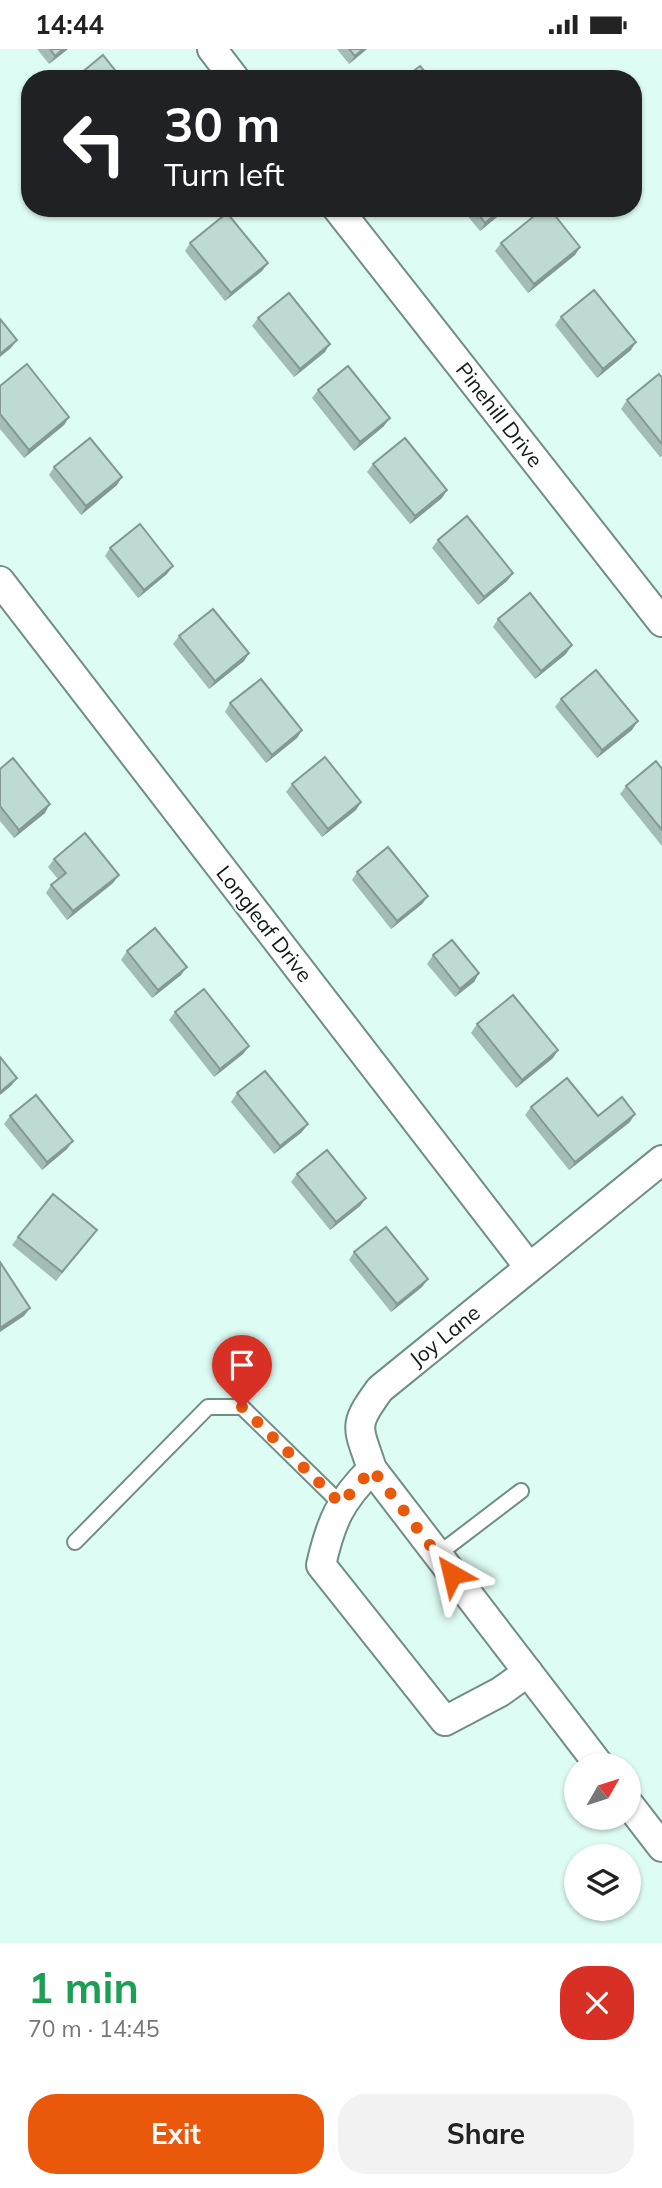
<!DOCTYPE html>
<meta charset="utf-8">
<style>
:root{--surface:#fff;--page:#f2f2f2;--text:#222;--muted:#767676;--accent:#ea580c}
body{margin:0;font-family:Mulish,sans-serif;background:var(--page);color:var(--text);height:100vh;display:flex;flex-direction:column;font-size:26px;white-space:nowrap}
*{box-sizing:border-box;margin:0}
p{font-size:23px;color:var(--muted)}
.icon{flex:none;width:38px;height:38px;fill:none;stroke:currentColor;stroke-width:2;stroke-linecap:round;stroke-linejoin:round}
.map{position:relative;height:1894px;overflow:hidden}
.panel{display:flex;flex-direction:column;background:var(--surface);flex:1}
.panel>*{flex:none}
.top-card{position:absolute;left:21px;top:21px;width:621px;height:147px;border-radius:28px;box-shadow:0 2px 5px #0004;background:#202124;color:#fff;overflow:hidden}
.needle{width:46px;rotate:51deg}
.tools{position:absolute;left:564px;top:1704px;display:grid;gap:14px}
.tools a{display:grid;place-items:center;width:77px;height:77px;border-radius:50%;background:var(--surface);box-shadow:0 2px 5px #0004;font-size:35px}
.pin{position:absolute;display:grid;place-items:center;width:60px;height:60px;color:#fff;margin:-72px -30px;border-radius:50% 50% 50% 0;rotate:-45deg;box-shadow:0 0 7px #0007}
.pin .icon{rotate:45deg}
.me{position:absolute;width:77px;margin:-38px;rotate:323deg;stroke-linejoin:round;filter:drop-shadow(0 0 5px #0008)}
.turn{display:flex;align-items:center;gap:24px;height:147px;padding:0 28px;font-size:32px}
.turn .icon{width:91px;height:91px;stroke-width:2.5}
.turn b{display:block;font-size:49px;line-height:60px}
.round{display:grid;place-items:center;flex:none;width:74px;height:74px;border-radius:28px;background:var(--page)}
.summary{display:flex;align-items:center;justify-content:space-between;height:119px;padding:0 28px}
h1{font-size:42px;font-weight:700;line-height:52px;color:#1e9e55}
.action{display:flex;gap:14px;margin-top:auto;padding:14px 28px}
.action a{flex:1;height:80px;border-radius:28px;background:var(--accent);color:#fff;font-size:28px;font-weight:700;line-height:80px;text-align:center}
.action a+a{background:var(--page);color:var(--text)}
.status{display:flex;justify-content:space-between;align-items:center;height:49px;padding:0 35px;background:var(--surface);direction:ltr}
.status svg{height:19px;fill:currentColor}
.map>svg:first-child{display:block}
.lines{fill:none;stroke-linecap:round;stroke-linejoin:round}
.lane-casing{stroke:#718d85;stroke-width:18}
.street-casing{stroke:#718d85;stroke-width:32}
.lane{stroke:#fff;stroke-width:14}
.street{stroke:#fff;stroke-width:28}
.wall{fill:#a3bcb5}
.shaded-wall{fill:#849993}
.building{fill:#bddbd2;stroke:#849993;stroke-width:2}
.route{stroke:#ea580c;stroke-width:12;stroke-dasharray:0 21.6}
.labels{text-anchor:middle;stroke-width:5;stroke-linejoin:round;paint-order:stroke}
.street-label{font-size:21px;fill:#0f1a17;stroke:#fff}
</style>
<div class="status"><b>14:44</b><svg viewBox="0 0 49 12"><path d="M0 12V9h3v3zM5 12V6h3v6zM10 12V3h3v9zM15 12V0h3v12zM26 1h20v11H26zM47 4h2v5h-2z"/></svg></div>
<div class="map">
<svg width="662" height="1894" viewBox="0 0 662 1894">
<rect width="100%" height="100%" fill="#ddfcf3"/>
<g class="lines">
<g class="lane-casing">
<g id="lane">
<path d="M75 1493 208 1358H242L341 1455"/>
<path d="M437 1506 521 1442"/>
</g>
</g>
<g class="street-casing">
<g id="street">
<path d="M212 0 235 30"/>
<path d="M337 159 662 573"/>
<path d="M0 532 529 1218"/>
<path d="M372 1420C340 1452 331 1472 321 1516L445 1672 500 1643 528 1623"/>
<path d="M600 1717 372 1420C358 1377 352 1378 380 1340L662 1111"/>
<path d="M628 1754 662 1798"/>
</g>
</g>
<use href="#lane" class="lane"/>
<use href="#street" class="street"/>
</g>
<g class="wall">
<path d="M37 0H68L49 15Z"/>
<path d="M337 0H367L349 15Z"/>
<path d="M162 159H181L170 168Z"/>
<path d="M461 159H508L480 182Z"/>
<path d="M190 194 268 214 262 222 225 252 185 202Z"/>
<path d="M501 194 580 198 575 206 528 244 495 202Z"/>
<path d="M561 268 631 301 597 329 555 276Z"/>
<path d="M258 269 325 303 294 328 252 277Z"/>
<path d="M662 329V407L660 408 621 360 627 351Z"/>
<path d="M0 337 69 368 64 376 24 409 0 380Z"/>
<path d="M318 341 384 377 354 402 312 349Z"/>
<path d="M373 415 447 441 442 449 410 475 367 423Z"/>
<path d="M54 418 117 436 81 466 49 426Z"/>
<path d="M438 491 513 524 507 532 478 556 432 499Z"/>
<path d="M110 499 167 525 138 549 105 507Z"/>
<path d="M498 570 566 605 535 630 493 578Z"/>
<path d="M179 587 249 604 244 612 209 640 173 595Z"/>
<path d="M561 650 632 681 597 709 555 658Z"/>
<path d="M230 654 302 681 297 689 266 714 225 663Z"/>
<path d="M0 720 45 764 14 789 0 772Z"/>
<path d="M662 720V797L620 745 626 737Z"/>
<path d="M292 735 361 753 356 761 322 788 286 743Z"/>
<path d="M54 810 119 826 113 834 67 871 46 844 51 836 58 830 48 818Z"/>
<path d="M357 823 428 847 422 855 391 880 352 831Z"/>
<path d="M127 902 181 926 152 949 121 911Z"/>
<path d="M433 906 479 924 474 933 455 948 427 915Z"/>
<path d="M175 963 249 997 243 1005 214 1028 169 971Z"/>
<path d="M477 975 553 1009 516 1039 471 984Z"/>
<path d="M237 1044 302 1083 274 1105 231 1053Z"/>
<path d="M531 1058 598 1067 630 1073 569 1121 525 1066Z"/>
<path d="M10 1067 67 1100 42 1121 4 1075Z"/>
<path d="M297 1125 366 1149 360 1157 330 1181 291 1133Z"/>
<path d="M18 1188 91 1189 56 1232 12 1196Z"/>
<path d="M354 1203 428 1230 422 1238 391 1263 349 1211Z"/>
</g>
<g class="shaded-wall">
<path d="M63 0H68L49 15 55 7Z"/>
<path d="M363 0H367L349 15 355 7Z"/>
<path d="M176 159H181L170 168Z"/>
<path d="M503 159H508L480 182 485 174Z"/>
<path d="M580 198 575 206 528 244 534 235Z"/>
<path d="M268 214 262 222 225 252 231 244Z"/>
<path d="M17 291 11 299 0 308V305Z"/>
<path d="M636 293 631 301 597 329 603 320Z"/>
<path d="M330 295 325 303 294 328 300 320Z"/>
<path d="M69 368 64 376 24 409 29 401Z"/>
<path d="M390 369 384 377 354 402 360 393Z"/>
<path d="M122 428 117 436 81 466 86 457Z"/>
<path d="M447 441 442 449 410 475 415 467Z"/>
<path d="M173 517 167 525 138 549 144 541Z"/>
<path d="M513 524 507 532 478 556 484 548Z"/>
<path d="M572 596 566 605 535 630 541 622Z"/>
<path d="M249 604 244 612 209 640 215 632Z"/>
<path d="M638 672 632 681 597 709 602 701Z"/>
<path d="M302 681 297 689 266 714 272 706Z"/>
<path d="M361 753 356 761 322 788 328 780Z"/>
<path d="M50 755 45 764 14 789 19 781Z"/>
<path d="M119 826 113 834 67 871 73 862Z"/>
<path d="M428 847 422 855 391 880 397 872Z"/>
<path d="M187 918 181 926 152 949 158 941Z"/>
<path d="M479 924 474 933 455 948 460 940Z"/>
<path d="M249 997 243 1005 214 1028 220 1020Z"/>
<path d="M558 1001 553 1009 516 1039 522 1031Z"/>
<path d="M17 1029 11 1037 0 1046V1043Z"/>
<path d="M635 1065 630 1073 569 1121 575 1113Z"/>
<path d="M308 1075 302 1083 274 1105 280 1097Z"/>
<path d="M73 1092 67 1100 42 1121 47 1113Z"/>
<path d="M366 1149 360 1157 330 1181 336 1173Z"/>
<path d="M428 1230 422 1238 391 1263 397 1255Z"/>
<path d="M30 1259 24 1267 0 1283V1279Z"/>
</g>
<g class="building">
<path d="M50 0H63L55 7Z"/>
<path d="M349 0H363L355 7Z"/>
<path d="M103 6 122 30H76L75 29Z"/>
<path d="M420 17 431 30H403Z"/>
<path d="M474 159H503L485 174Z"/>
<path d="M544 159H549L580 198 534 235 501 194Z"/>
<path d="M227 164 268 214 231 244 190 194Z"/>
<path d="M594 241 636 293 603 320 561 268Z"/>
<path d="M289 244 330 295 300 320 258 269Z"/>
<path d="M0 270 17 291 0 305Z"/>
<path d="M27 315 69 368 29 401 0 365V337Z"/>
<path d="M348 317 390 369 360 393 318 341Z"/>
<path d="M659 325 662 329V395L627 351Z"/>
<path d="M90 389 122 428 86 457 54 418Z"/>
<path d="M405 389 447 441 415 467 373 415Z"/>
<path d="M467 467 513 524 484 548 438 491Z"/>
<path d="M140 475 173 517 144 541 110 499Z"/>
<path d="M530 544 572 596 541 622 498 570Z"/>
<path d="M213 560 249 604 215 632 179 587Z"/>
<path d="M596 621 638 672 602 701 561 650Z"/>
<path d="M261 630 302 681 272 706 230 654Z"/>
<path d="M325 708 361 753 328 780 292 735Z"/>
<path d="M13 709 50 755 19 781 0 757V720Z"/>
<path d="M656 712 662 720V781L626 737Z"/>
<path d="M85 784 119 826 73 862 51 836 66 824 54 810Z"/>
<path d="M388 798 428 847 397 872 357 823Z"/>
<path d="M155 879 187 918 158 941 127 902Z"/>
<path d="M452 891 479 924 460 940 433 906Z"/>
<path d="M204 940 249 997 220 1020 175 963Z"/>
<path d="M513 946 558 1001 522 1031 477 975Z"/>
<path d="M0 1008 17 1029 0 1043Z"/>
<path d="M265 1022 308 1075 280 1097 237 1044Z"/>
<path d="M567 1029 598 1067 622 1048 635 1065 575 1113 531 1058Z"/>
<path d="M36 1046 73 1092 47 1113 10 1067Z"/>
<path d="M327 1101 366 1149 336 1173 297 1125Z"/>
<path d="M53 1145 97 1181 62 1223 18 1188Z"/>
<path d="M386 1178 428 1230 397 1255 354 1203Z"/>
<path d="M0 1213 30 1259 0 1279Z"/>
</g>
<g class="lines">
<path class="route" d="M242 1358 341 1455 372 1420 452 1525"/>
</g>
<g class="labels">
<g class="street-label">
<text transform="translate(499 366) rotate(52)" y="7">Pinehill Drive</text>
<text transform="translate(264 875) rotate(52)" y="7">Longleaf Drive</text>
<text transform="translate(445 1287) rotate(-39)" y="7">Joy Lane</text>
</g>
</g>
</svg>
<div class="tools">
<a><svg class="needle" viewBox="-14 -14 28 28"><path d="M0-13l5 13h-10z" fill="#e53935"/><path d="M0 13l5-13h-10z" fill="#767676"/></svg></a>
<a><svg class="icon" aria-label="layers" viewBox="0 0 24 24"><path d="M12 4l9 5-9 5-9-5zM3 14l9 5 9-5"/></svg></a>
</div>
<div class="pin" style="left:242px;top:1358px;background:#d93025"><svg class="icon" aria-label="arrive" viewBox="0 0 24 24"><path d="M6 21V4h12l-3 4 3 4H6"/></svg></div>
<svg class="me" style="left:452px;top:1525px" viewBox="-20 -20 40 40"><path d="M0-17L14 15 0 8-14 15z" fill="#ea580c" stroke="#fff" stroke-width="4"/></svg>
<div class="top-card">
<div class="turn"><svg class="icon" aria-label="left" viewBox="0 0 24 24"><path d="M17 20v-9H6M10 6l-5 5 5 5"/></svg><div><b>30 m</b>Turn left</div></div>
</div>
</div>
<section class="panel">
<div class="summary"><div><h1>1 min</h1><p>70 m · 14:45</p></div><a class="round" style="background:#d93025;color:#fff"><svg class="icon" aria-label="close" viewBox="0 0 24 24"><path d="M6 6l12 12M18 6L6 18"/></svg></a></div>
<div class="action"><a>Exit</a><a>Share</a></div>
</section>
